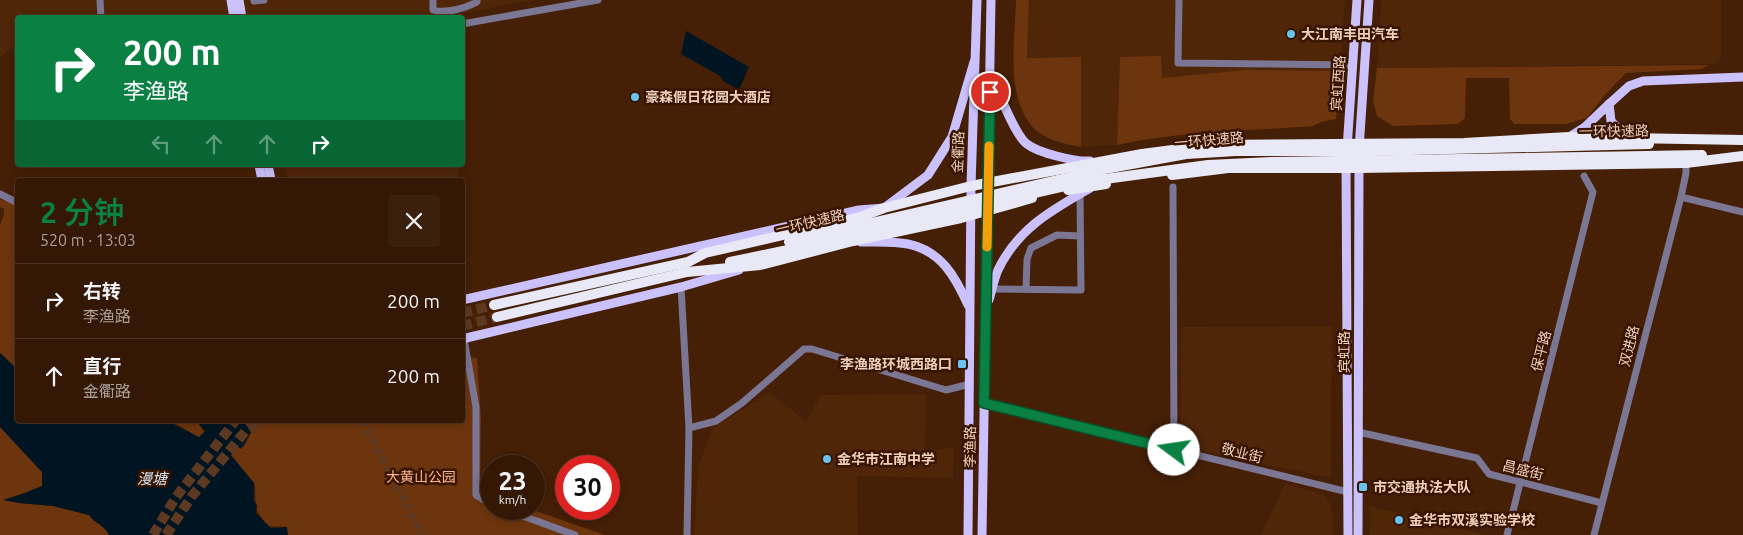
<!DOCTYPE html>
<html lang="zh">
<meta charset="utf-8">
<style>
:root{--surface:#341704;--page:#3c200e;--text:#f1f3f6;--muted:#a99f9a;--line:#4e3626;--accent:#0b8043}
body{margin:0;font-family:Ubuntu,"Noto Sans SC",sans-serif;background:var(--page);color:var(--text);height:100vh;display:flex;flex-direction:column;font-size:19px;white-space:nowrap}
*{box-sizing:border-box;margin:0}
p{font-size:16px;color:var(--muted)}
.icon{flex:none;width:28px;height:28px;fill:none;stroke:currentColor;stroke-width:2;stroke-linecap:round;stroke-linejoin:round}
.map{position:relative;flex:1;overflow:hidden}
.panel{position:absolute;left:15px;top:178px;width:450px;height:245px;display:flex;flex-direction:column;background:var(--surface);border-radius:5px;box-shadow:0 2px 8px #0003,0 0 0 1px var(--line)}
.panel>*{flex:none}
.banner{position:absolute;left:15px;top:15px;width:450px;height:152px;border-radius:5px;box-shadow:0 2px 8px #0003,0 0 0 1px var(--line);background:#0b8043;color:#fff;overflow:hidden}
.speed{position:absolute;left:480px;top:455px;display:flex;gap:10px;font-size:25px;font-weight:700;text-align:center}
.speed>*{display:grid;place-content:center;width:65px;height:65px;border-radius:50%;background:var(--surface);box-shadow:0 2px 8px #0003,0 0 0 1px var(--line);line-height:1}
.speed small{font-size:12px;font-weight:400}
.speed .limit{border:8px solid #d22;background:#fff;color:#111}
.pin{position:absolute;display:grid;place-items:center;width:42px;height:42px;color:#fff;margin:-21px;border:2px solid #fff;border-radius:50%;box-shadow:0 1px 5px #0007}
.me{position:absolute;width:55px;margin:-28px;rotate:284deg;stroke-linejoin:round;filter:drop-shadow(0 0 4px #0008)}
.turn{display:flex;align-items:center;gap:18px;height:105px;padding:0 25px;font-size:22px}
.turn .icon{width:65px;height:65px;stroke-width:2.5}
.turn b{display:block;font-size:35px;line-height:42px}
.lanes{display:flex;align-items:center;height:48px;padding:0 25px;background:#0003;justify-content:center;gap:25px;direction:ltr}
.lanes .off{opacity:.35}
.round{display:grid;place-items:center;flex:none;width:52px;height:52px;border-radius:5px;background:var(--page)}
.summary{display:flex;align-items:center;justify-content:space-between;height:85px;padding:0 25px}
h1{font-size:30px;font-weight:600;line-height:38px;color:var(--accent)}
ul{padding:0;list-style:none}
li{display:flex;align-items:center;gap:15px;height:75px;padding:0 25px;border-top:1px solid var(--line)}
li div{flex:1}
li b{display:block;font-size:19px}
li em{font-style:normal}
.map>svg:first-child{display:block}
.built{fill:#502609}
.green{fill:#6d350e}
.water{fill:#001521}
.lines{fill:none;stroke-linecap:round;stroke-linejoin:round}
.minor-tunnel{stroke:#5e3922;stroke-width:7;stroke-dasharray:7 3.5;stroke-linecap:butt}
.highway-tunnel{stroke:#5e3922;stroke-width:10;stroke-dasharray:10 5;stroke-linecap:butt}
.minor{stroke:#7a7693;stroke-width:7}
.major{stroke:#cac1fd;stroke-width:9}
.highway{stroke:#e9e8f6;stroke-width:10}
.highway-bridge{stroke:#e9e8f6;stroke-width:10}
.route-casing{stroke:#07532c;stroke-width:12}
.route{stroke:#0b8043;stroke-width:9}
.slow{stroke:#f59e0b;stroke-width:9}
.poi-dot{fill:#67c4f0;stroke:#391500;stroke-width:2}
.labels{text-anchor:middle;stroke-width:5;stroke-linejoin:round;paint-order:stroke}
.poi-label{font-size:14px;font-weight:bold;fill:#eecfbe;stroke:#391500;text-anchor:start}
.street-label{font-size:14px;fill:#eecfbe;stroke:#391500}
.park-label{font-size:14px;fill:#fdb48a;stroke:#391500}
.water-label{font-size:15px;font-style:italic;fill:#d3e7f2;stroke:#391500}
</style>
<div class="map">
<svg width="1743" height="535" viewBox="0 0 1743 535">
<rect width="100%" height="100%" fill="#451f06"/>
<g class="built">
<path d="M0 0H533L437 18H18L17 48 13 47 0 57Z"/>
<path d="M1029 0H1345L1340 71 1244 70 1162 78 1120 57 1117 145 1081 147V57L1027 58Z"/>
<path d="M1381 0H1721V58L1715 64 1377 68Z"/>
<path d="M285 165H459V166L457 180H288Z"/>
<path d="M1332 326 1331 478 1206 452 1180 442 1181 327Z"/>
<path d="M769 392 806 421 821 395 926 394 925 451 954 447 953 478 857 476 858 535H694L698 467 713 428Z"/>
<path d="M1285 484 1323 494 1330 503 1333 515V535H1261Z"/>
<path d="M1369 506 1486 535H1370Z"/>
</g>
<g class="green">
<path d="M1016 0H1029L1027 58 1081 57V147C1066 144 1050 141 1038 132 1004 105 1015 39 1016 0Z"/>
<path d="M1161 56 1162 78 1244 70 1340 71 1336 119 1321 122 1313 126C1250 131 1179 131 1117 145L1120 57Z"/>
<path d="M1709 65 1701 69 1626 73 1604 96 1587 118 1566 124H1514L1510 119 1509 78H1466L1465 118 1458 124 1393 126 1377 116 1373 100 1377 68Z"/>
<path d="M0 199 14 204 17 210V371L0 353V225L4 215V209L0 207Z"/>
<path d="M463 356 477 358 481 418 480 491 491 495V509H530L605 535H288L286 527 267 526 256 509 255 485 230 455 236 447H244L251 433 255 420H462Z"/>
<path d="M156 420H196L205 433 200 439C194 434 174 422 168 421 163 421 161 422 156 420Z"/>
<path d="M0 427 42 472V486L4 500 19 503 53 506 89 515C95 524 104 524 109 535H0Z"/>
</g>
<g class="water">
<path d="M686 31 749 67 739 90 723 81 720 76 681 54Z"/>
<path d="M0 353 13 365 17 372 18 420H124L131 424C136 420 139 419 146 423L149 420H165L199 437 205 431 195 420H255L253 429 241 449 237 447 231 455 254 483V501L257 505 256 513 271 528 287 527 288 535H109C104 524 95 524 89 515L53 506 19 503 3 500 23 494 42 486V472L0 427Z"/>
</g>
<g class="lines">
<path class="minor-tunnel" d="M362 420 422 535"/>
<g class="highway-tunnel">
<path d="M462 313 494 305"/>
<path d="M462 326 497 317"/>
<path d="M153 535 176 497 236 420"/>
<path d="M166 535 192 496 248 428 260 420"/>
</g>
<g class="minor">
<path d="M100 0 101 18"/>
<path d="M433 0V10C446 14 466 8 477 2V0"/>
<path d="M1179 0 1178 63 1353 65"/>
<path d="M254 1 264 0"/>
<path d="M462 24 598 0"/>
<path d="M1173 187 1174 450"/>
<path d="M0 194 18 203"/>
<path d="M1681 197 1743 212"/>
<path d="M681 287 689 428 687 535"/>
<path d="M987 289 1081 290 1080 193"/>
<path d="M1026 289 1027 259 1031 248 1057 235 1080 236"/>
<path d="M464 339 476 407V495L491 504"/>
<path d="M984 403 1348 492"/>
<path d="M689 428 716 421 742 403 804 349H812L946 390 970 384"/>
<path d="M1358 432 1477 458 1489 474 1602 503"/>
<path d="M504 509 575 535"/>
<path d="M1507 535 1593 192 1584 176"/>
<path d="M1594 535 1681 197 1686 173V163"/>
</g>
<g class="major">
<path d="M231 0 234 18"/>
<path d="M239 0 242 18"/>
<path d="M991 75C998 90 1015 136 1027 144 1038 153 1076 162 1090 161"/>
<path d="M1609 104 1629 86 1643 81 1743 77"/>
<path d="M1569 137 1585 127 1609 104 1611 121 1626 137"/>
<path d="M1347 149 1357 0"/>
<path d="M1359 149 1369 0"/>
<path d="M1346 162 1348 535"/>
<path d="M259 165 262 180"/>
<path d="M268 165 271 180"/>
<path d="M861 242C876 242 893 241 908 244 941 251 955 276 968 305"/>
<path d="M462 300 859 210 884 208 928 175 952 137 974 62"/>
<path d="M989 300C992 290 994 279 998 270 1018 228 1052 210 1090 188"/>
<path d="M462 339 681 287 739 270"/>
<path d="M968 535 971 186 977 0"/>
<path d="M982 535 991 0"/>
<path d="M1358 535 1359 162"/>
</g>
<g class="highway">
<path d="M1646 156 1702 155"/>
<path d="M1172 175 1228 168H1358L1686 163 1743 156"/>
<path d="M1068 190 1106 184"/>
<path d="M730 262 788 250"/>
<path d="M494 305 688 262 705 253 860 217 884 208 971 186 1142 154 1211 145 1464 143 1569 137 1743 140"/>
<path d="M497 317 687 272 760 265 853 241 961 218 1032 198"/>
</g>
<g class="highway-bridge">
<path d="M789 242 1110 168 1186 154 1236 151H1373L1649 144"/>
<path d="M788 250 1083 182 1208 165 1271 162 1646 156"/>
</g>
</g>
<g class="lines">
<g class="route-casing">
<path id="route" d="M990 92 984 403 1174 450"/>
</g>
<use href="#route" class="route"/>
<path class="slow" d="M987 247 989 146"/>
</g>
<g class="poi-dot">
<circle cx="1291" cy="34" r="5"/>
<circle cx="635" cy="97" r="5"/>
<rect x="957" y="359" width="10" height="10" rx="2.5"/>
<circle cx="827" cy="459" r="5"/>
<rect x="1358" y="482" width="10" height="10" rx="2.5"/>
<circle cx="1399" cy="520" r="5"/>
</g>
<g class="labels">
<g class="poi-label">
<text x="1301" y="39">大江南丰田汽车</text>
<text x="645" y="102">豪森假日花园大酒店</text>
<text x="952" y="369" text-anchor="end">李渔路环城西路口</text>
<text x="837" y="464">金华市江南中学</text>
<text x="1373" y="492">市交通执法大队</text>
<text x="1409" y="525">金华市双溪实验学校</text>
</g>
<g class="street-label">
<text transform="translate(1338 83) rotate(-86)" y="5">宾虹西路</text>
<text transform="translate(1614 131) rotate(-1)" y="5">一环快速路</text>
<text transform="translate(1209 140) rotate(-5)" y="5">一环快速路</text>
<text transform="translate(958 152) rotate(-88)" y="5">金衢路</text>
<text transform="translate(810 222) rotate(-13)" y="5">一环快速路</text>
<text transform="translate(1629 346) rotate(-76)" y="5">双进路</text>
<text transform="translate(1541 351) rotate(-76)" y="5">保平路</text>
<text transform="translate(1344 352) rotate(-90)" y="5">宾虹路</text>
<text transform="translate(970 447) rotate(-89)" y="5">李渔路</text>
<text transform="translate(1242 453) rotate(14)" y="5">敬业街</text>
<text transform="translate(1523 470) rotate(14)" y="5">昌盛街</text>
</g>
<g class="park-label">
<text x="421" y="482">大黄山公园</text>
</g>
<g class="water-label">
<text x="152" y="484">漫塘</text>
</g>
</g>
</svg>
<div class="speed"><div>23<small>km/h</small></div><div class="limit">30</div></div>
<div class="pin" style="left:990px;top:92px;background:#d93025"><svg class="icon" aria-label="arrive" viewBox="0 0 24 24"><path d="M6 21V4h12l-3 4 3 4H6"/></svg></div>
<svg class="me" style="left:1174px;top:450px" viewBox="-20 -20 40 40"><circle r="19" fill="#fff"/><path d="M0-13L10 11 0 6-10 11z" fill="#0b8043"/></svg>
<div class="banner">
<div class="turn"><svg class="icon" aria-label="right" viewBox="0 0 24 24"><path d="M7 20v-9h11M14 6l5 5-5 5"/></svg><div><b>200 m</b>李渔路</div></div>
<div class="lanes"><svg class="icon off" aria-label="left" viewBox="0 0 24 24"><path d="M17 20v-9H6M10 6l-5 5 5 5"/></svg><svg class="icon off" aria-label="ahead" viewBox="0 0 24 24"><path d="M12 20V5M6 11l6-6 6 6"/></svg><svg class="icon off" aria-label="ahead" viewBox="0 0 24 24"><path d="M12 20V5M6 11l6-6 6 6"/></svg><svg class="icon" aria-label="right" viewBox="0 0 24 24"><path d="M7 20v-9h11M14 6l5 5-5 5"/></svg></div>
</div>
<section class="panel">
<div class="summary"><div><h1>2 分钟</h1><p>520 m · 13:03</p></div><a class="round"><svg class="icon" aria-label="close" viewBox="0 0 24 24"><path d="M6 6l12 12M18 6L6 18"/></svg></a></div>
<ul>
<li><svg class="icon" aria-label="right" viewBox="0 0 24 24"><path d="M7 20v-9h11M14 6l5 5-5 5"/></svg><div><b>右转</b><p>李渔路</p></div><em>200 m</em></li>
<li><svg class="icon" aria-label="ahead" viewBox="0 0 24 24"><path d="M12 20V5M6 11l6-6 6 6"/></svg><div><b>直行</b><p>金衢路</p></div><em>200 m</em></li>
</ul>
</section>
</div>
